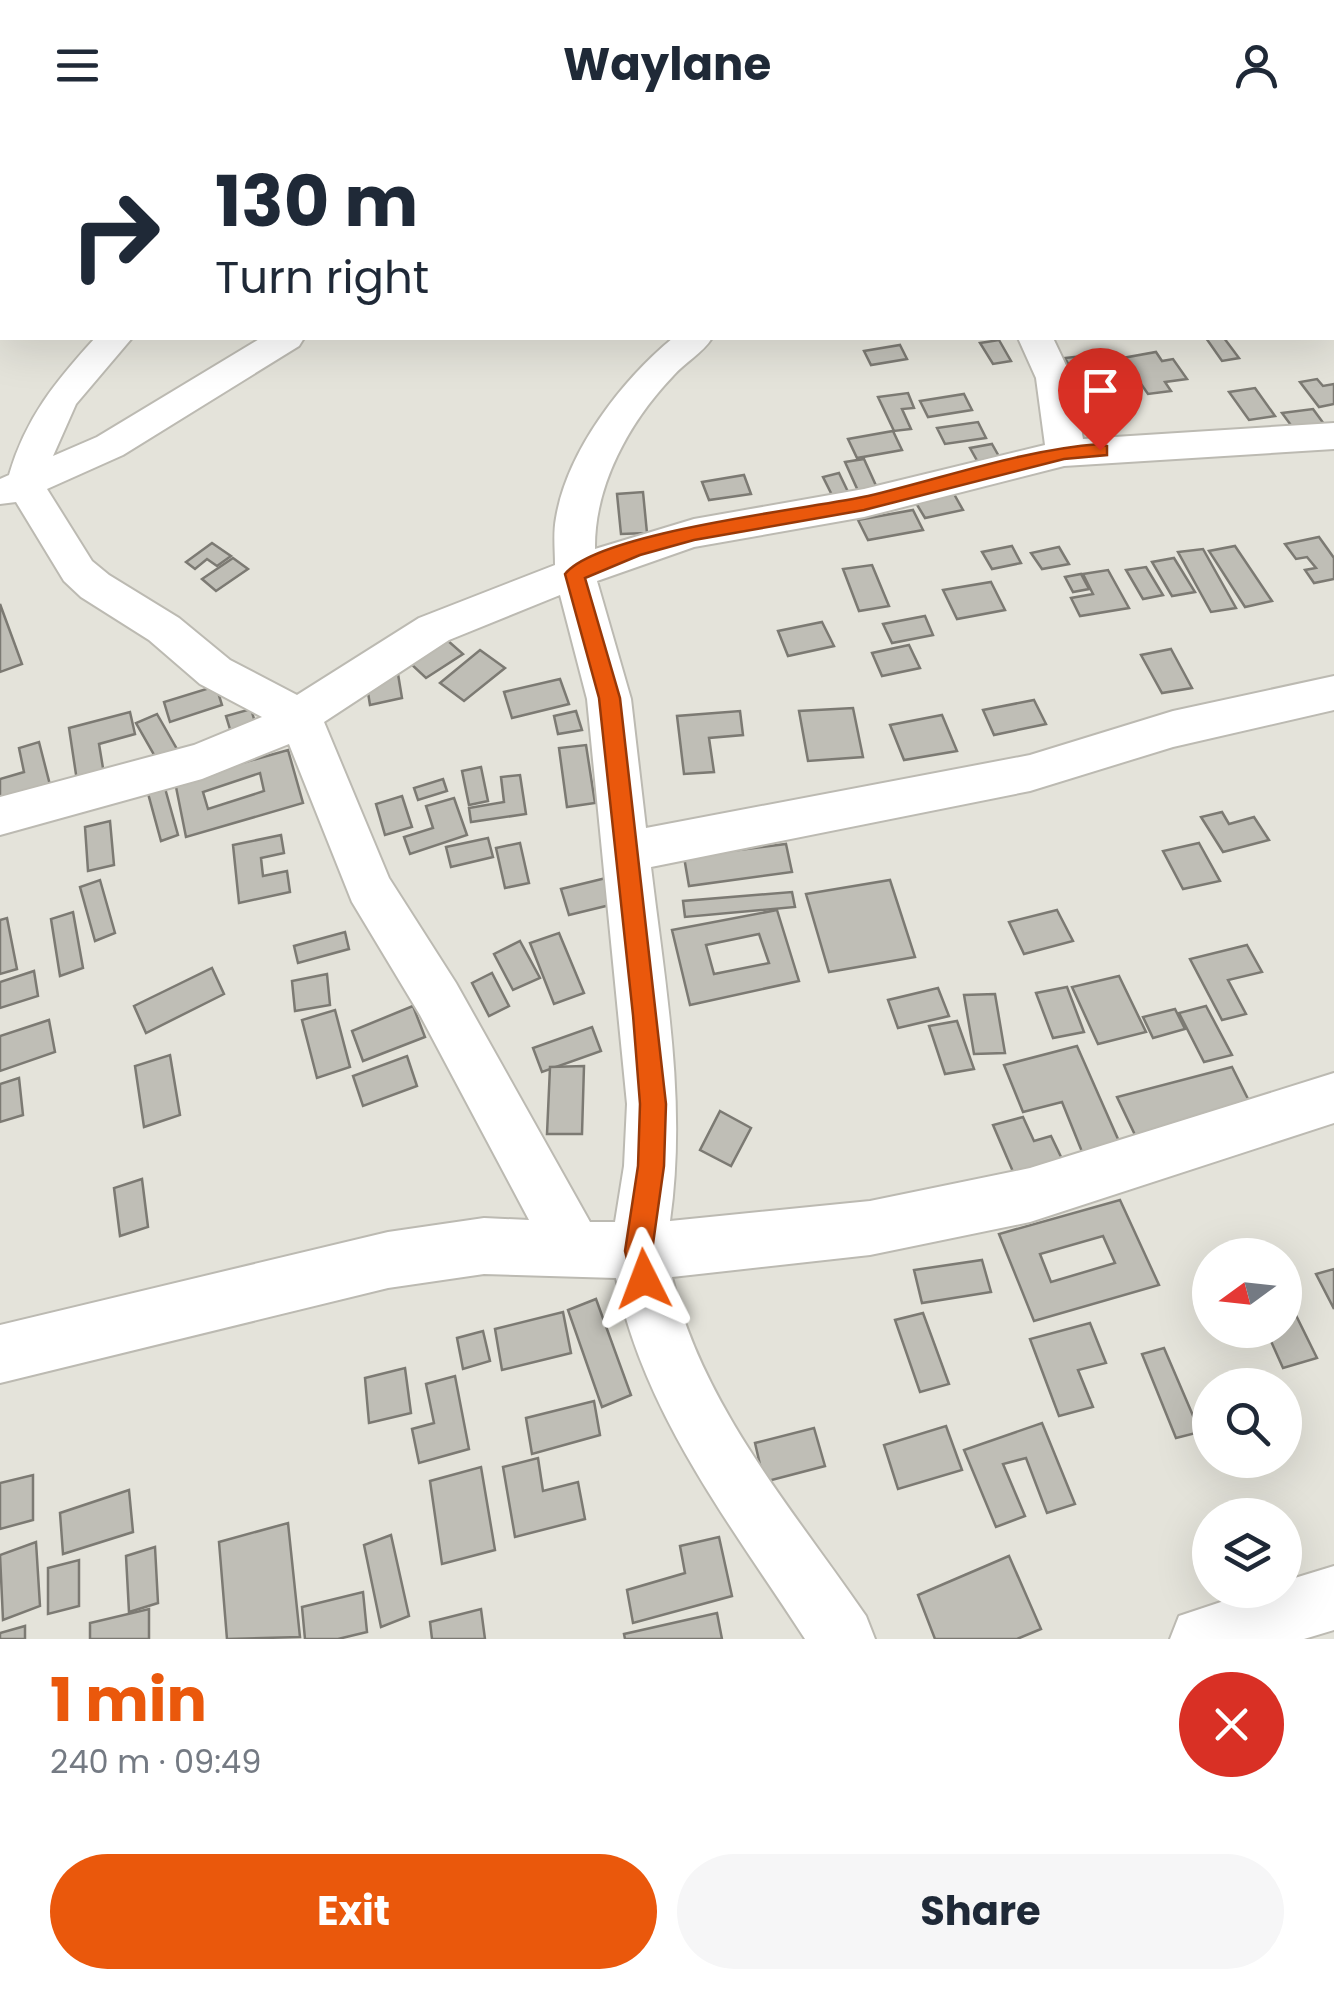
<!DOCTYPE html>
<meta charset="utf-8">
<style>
:root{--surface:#fff;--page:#f6f6f7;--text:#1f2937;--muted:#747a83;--accent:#ea580c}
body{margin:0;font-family:Poppins,sans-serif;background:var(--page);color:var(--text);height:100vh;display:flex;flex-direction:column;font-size:38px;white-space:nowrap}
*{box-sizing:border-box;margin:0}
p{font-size:32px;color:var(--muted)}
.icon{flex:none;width:55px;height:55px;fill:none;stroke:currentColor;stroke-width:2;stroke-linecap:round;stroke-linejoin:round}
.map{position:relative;height:1509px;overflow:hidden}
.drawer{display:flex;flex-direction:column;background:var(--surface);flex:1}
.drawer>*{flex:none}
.top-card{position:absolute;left:0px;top:0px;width:1335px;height:210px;box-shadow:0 10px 40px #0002;background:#fff;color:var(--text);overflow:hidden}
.needle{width:65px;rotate:255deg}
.tools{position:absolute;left:1192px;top:1108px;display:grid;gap:20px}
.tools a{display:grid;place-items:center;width:110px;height:110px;border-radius:50%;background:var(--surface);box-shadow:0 10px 40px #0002;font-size:50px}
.pin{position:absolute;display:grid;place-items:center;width:85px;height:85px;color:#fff;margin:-102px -42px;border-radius:50% 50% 50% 0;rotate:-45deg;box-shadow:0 0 10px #0007}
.pin .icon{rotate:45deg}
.me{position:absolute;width:110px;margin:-55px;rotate:357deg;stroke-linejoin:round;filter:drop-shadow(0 0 8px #0008)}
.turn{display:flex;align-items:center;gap:35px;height:210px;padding:0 50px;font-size:45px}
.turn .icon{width:130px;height:130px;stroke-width:2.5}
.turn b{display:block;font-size:70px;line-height:85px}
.round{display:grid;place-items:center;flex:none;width:105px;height:105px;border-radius:52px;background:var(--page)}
.headline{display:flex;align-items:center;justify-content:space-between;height:170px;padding:0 50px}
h1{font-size:60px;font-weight:700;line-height:75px;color:var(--accent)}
.action{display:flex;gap:20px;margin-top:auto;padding:20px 50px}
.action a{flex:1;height:115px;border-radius:60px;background:var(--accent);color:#fff;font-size:40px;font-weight:700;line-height:115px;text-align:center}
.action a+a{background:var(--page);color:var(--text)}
header{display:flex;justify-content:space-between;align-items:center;height:130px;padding:0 50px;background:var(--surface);font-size:45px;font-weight:700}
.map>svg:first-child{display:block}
.building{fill:#bfbeb6;stroke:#7c7a73;stroke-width:2.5;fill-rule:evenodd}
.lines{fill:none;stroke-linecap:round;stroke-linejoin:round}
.minor-casing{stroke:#bcbab2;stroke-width:4}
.minor{fill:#fff;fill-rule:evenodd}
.route{fill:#ea580c;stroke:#983908;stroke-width:2.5}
</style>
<header><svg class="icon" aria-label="menu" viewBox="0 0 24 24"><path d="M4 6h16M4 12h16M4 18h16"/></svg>Waylane<svg class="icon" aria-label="person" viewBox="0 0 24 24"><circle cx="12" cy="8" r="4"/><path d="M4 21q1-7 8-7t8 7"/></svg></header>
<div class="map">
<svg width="1334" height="1509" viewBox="0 0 1334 1509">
<rect width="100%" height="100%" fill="#e4e3da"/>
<g class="building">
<path d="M1206 208H1224L1239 228 1222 231Z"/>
<path d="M999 210 1011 231 993 234 980 213Z"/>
<path d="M900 215 907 229 871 235 864 221Z"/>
<path d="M1156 222 1162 231 1173 229 1187 249 1165 252 1171 261 1148 264 1123 228Z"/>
<path d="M1092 225 1108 251 1080 255 1065 228Z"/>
<path d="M1317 249 1323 256 1334 254V274L1319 277 1300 252Z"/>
<path d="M1255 258 1275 286 1249 290 1229 262Z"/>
<path d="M908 263 914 278 902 279 911 299 894 301 878 267Z"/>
<path d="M964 264 972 280 928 287 920 271Z"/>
<path d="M1313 279 1324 294 1293 298 1282 283Z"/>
<path d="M978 292 986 308 945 314 937 298Z"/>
<path d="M893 301 902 320 857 328 848 309Z"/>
<path d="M992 314 1001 330 979 334 970 318Z"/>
<path d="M864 329 878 360 859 363 845 332Z"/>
<path d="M839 343 850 366 834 369 823 347Z"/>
<path d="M744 345 751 364 709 370 702 352Z"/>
<path d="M643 362 647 403 621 404 617 364Z"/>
<path d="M954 364 963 380 925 388 916 373Z"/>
<path d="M913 380 923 400 868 410 858 390Z"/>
<path d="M1319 407 1334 428V449L1314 453 1305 440 1316 438 1307 427 1296 429 1285 414Z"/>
<path d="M212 413 231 426 217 436 207 429 195 439 186 432Z"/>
<path d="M1012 416 1021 433 992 439 982 422Z"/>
<path d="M1235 416 1272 471 1245 477 1209 421Z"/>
<path d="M1059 417 1069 434 1042 439 1031 423Z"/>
<path d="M1203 419 1236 478 1211 482 1178 422Z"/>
<path d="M233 428 248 439 216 461 202 449Z"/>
<path d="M1174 428 1195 462 1172 466 1152 432Z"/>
<path d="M872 435 889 476 859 481 843 439Z"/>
<path d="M1146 437 1163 465 1143 469 1126 440Z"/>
<path d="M1108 440 1129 478 1080 486 1071 468 1093 464 1083 444Z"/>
<path d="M1081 444 1089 459 1073 462 1065 447Z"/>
<path d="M991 452 1005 480 957 489 943 460Z"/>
<path d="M0 474 22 534 0 542Z"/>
<path d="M925 486 933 505 892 513 883 494Z"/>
<path d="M822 492 834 516 788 526 778 501Z"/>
<path d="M447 510 463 524 426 548 411 534Z"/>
<path d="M909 515 920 538 882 546 872 523Z"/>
<path d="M1171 519 1192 558 1162 563 1141 525Z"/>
<path d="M480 520 505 538 464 571 440 553Z"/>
<path d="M398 544 402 568 370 575 366 550Z"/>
<path d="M560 549 569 574 512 588 504 562Z"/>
<path d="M216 556 222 575 170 592 164 572Z"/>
<path d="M1034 570 1046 594 994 605 983 580Z"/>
<path d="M853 578 863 627 808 631 799 581Z"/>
<path d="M251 579 258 602 233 609 226 586Z"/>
<path d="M576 581 582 600 558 604 554 586Z"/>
<path d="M740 581 743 605 709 608 714 642 684 644 677 586Z"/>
<path d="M130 582 135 604 99 614 104 644 77 651 69 598Z"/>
<path d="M157 584 182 628 161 637 136 593Z"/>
<path d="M942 585 957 621 904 630 890 595Z"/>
<path d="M39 612 50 655 0 671V649L24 642 19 618Z"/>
<path d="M586 615 595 673 567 677 559 618Z"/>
<path d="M288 620 303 673 186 707 175 652ZM260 643 264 661 208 679 203 662Z"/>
<path d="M481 637 488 671 469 675 462 641Z"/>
<path d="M520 645 526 684 471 692 469 678 504 672 501 647Z"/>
<path d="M443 649 447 661 418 670 414 658Z"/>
<path d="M163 651 178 705 161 711 146 656Z"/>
<path d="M402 666 412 697 385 705 376 674Z"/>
<path d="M454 668 467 705 410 724 404 707 433 698 426 676Z"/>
<path d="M1222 682 1229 694 1254 687 1269 710 1223 722 1201 687Z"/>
<path d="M110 691 114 735 88 741 85 697Z"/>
<path d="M281 705 284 723 261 728 263 746 287 741 290 762 239 773 233 715Z"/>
<path d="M488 708 493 727 451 737 446 717Z"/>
<path d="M520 713 529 753 505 758 496 718Z"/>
<path d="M1199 713 1220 751 1183 759 1163 721Z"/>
<path d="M786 714 792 742 689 756 684 727Z"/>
<path d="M606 748 614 774 569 785 561 759Z"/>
<path d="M100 750 115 803 95 811 80 757Z"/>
<path d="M890 750 915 827 829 842 806 764Z"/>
<path d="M792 762 795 777 685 787 683 771Z"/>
<path d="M777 780 799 851 690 875 672 800ZM759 804 769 833 714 844 706 815Z"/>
<path d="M1057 780 1073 811 1024 824 1009 792Z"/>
<path d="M73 782 83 838 60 846 51 789Z"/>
<path d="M7 788 17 839 0 844V790Z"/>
<path d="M345 802 349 819 298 833 294 816Z"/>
<path d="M559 803 584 863 554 874 530 813Z"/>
<path d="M520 811 540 848 513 860 494 824Z"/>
<path d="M1247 815 1262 842 1228 850 1246 884 1222 890 1190 829Z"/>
<path d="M212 838 224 864 146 903 134 876Z"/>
<path d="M34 841 38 866 0 878V852Z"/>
<path d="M492 843 509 876 489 886 472 853Z"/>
<path d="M327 844 330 875 295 881 292 851Z"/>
<path d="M1119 846 1146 902 1098 914 1072 857Z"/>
<path d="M1067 857 1084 902 1053 908 1036 863Z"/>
<path d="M938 858 949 886 898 898 888 870Z"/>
<path d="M995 864 1005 923 974 924 964 865Z"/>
<path d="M413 876 425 907 363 931 352 901Z"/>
<path d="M1206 876 1232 925 1204 932 1179 883Z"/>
<path d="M1175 879 1185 899 1153 908 1143 887Z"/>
<path d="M335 880 350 937 317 948 302 890Z"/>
<path d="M49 890 55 922 0 941V906Z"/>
<path d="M957 891 974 939 945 944 929 896Z"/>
<path d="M592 897 601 921 542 942 533 918Z"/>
<path d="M1077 916 1125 1025 1087 1034 1062 972 1023 982 1004 935Z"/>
<path d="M170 925 180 985 144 997 135 936Z"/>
<path d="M407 926 417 956 363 976 353 946Z"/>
<path d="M584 936 582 1004H547L550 937Z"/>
<path d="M1232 937 1252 977 1136 1007 1117 967Z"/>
<path d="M19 948 23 985 0 992V954Z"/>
<path d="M720 981 751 998 731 1036 700 1020Z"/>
<path d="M1023 987 1034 1011 1051 1006 1062 1029 1014 1044 993 995Z"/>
<path d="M142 1049 148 1097 120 1106 114 1058Z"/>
<path d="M1120 1070 1159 1155 1034 1191 999 1104ZM1103 1106 1115 1133 1051 1152 1040 1124Z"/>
<path d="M982 1130 991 1162 922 1173 914 1140Z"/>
<path d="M1334 1139V1179L1316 1144Z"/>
<path d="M1285 1163 1317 1228 1283 1238 1266 1200H1285Z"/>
<path d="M596 1169 631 1265 602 1277 568 1180Z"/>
<path d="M563 1182 571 1223 502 1240 495 1199Z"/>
<path d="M923 1183 949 1254 920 1262 895 1190Z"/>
<path d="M1090 1193 1106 1233 1078 1240 1093 1277 1059 1286 1030 1209Z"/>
<path d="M483 1201 490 1231 463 1239 457 1208Z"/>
<path d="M1164 1218 1200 1302 1176 1308 1142 1224Z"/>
<path d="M405 1238 411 1283 369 1293 365 1248Z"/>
<path d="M455 1246 469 1319 419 1333 412 1299 434 1293 426 1254Z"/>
<path d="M594 1271 600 1305 532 1324 526 1288Z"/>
<path d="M1042 1293 1075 1374 1047 1383 1026 1328 1003 1334 1025 1386 996 1397 964 1320Z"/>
<path d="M946 1296 962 1340 898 1359 884 1315Z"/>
<path d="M814 1298 825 1336 764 1352 755 1313Z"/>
<path d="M538 1328 543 1361 578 1352 585 1389 515 1407 503 1337Z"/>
<path d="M481 1337 495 1420 442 1434 430 1351Z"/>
<path d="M33 1345V1390L0 1399V1353Z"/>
<path d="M129 1360 133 1402 63 1424 60 1383Z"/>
<path d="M288 1393 300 1507 227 1509 219 1412Z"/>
<path d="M391 1405 409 1486 381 1497 364 1415Z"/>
<path d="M719 1407 732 1466 633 1493 627 1460 685 1443 680 1416Z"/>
<path d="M36 1412 40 1476 3 1490 0 1425Z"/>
<path d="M155 1417 158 1473 129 1482 126 1426Z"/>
<path d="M1009 1426 1041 1499 1017 1509H935L918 1465Z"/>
<path d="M79 1430V1476L48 1484V1438Z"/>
<path d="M363 1462 367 1502 338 1509H305L302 1477Z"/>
<path d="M149 1479V1509H90V1493Z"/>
<path d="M481 1479 485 1509H432L430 1492Z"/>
<path d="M717 1483 722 1509H625L624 1504Z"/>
<path d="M25 1496V1509H0V1503Z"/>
</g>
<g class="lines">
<g class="minor-casing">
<g id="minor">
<path d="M0 0H25L26 2H2V9Z"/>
<path d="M1160 0H1191L1192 2H1161Z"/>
<path d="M1332 163 1334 164V187L1332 186Z"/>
<path d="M95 208H132L76 274 53 326 97 307 261 208H304L299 216 123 325 47 359 92 431 109 445 179 488 230 530 297 565 419 488 555 435C555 420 553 403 556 388 567 321 622 250 673 208H712C702 224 685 232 673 246 629 292 594 356 595 419L694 389 864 359 1045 315 1036 248 1018 208H1053L1072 248 1083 309 1334 293V319L1064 336 864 387 694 417 597 451 631 569 646 698 1030 625 1173 581 1334 546V580L1173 617 1030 661 651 737C665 855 687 972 670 1091L870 1071 1030 1038 1334 943V993L1030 1092 870 1125 672 1147C700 1273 794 1381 866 1486L875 1509H805C731 1395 643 1283 616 1148L484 1144 388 1158 0 1253V1195L388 1102 484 1088 529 1090 420 885 352 772 289 614 202 649 0 705V667L194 615 262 587 200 554 149 510 81 467 64 451 16 372 0 374V349L9 345C26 287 56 251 95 208ZM560 465 587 569 627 974 624 1036 615 1092H590L456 853 389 748 324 592 449 510Z"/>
<path d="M1334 1436V1500L1304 1509H1170L1179 1486 1257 1460H1285V1451Z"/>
</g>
</g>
<use href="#minor" class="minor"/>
</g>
<path class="route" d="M1100 314 1107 316V325L1064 329 864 380 694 410 640 425 585 448 620 568 666 974 664 1036 652 1121 657 1149 654 1159 644 1162 634 1159 625 1121 638 1036 640 974 633 885 599 568 565 444C598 402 808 379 868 366 945 348 1021 320 1100 314Z"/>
</svg>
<div class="tools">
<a><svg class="needle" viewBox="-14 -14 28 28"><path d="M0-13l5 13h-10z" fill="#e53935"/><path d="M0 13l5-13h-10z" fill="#747a83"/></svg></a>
<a><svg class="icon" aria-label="search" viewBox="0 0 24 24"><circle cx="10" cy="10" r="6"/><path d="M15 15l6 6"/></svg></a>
<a><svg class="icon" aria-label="layers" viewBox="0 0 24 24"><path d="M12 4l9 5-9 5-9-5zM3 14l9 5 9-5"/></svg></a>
</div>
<div class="pin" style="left:1100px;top:320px;background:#d93025"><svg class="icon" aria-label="arrive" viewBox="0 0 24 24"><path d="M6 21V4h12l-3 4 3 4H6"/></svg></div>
<svg class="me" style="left:644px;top:1149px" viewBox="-20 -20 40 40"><path d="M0-17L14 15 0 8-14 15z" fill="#ea580c" stroke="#fff" stroke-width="4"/></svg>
<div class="top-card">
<div class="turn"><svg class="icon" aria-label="right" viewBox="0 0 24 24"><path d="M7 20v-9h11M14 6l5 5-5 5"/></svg><div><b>130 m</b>Turn right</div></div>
</div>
</div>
<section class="drawer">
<div class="headline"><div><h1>1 min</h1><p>240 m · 09:49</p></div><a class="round" style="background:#d93025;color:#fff"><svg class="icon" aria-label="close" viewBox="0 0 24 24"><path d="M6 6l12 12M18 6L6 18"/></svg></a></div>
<div class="action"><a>Exit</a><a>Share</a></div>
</section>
